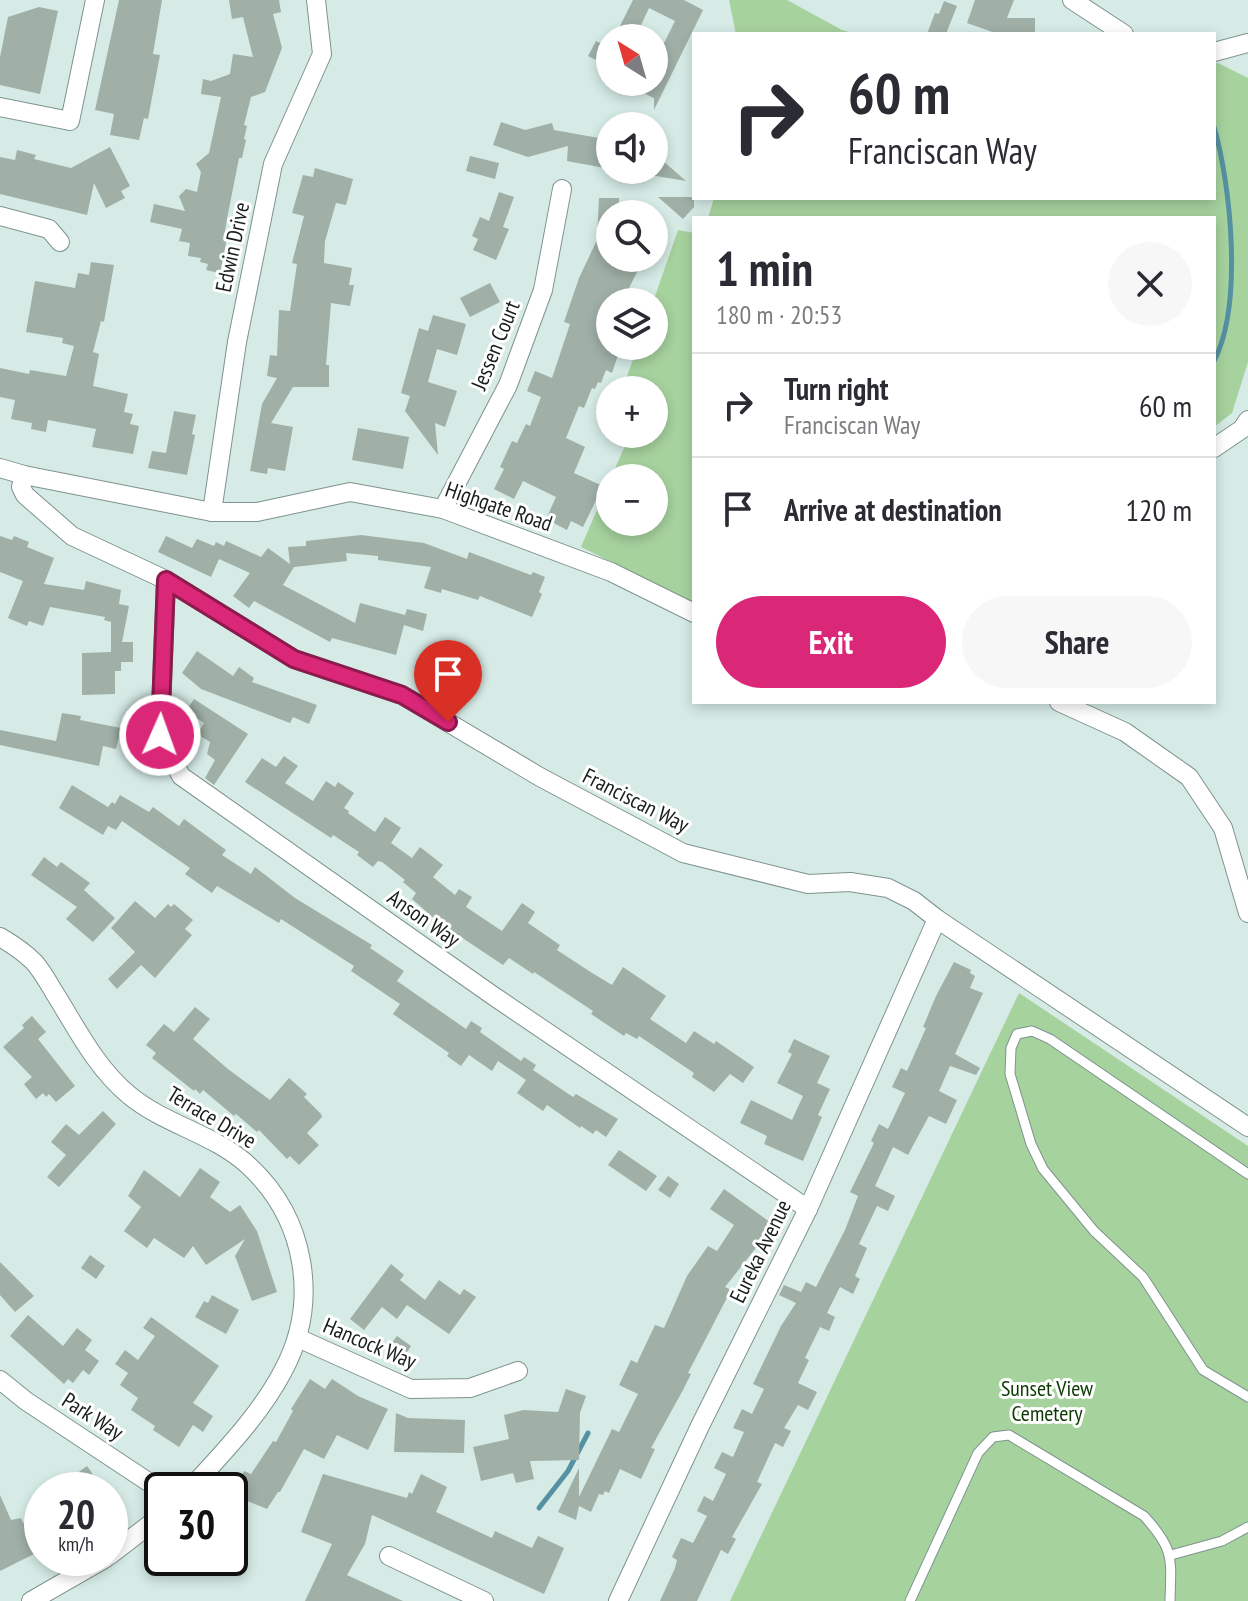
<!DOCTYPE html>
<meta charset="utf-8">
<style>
:root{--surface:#fff;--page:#f7f7f7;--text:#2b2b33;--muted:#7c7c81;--line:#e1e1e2;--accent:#db2777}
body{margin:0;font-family:"PT Sans Narrow",sans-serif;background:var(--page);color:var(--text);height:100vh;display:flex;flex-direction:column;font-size:30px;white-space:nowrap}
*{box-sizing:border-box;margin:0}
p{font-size:26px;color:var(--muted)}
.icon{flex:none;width:44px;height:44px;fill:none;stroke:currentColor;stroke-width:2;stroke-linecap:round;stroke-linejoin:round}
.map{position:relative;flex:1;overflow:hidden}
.details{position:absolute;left:692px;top:216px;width:524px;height:488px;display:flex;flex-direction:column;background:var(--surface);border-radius:0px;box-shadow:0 4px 12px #0003}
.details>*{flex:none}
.banner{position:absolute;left:692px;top:32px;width:524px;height:168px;border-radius:0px;box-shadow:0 4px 12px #0003;background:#fff;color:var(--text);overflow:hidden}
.needle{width:52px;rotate:323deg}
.tools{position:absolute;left:596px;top:24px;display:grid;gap:16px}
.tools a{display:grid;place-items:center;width:72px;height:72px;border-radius:50%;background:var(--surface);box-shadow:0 4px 12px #0003;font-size:40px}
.speed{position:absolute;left:24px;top:1472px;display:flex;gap:16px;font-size:40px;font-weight:700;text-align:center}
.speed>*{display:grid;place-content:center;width:104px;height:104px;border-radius:50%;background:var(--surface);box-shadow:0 4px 12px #0003;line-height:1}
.speed small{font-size:20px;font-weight:400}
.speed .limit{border:4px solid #111;border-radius:12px;background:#fff;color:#111}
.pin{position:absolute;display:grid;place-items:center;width:68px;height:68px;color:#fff;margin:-82px -34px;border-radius:50% 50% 50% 0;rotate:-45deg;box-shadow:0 0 8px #0007}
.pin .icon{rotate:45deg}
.me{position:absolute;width:88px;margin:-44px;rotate:2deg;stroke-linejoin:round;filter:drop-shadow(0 0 6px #0008)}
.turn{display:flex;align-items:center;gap:28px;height:168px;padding:0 24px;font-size:36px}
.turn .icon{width:104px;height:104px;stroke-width:2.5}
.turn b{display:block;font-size:56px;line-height:68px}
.round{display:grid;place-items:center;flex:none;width:84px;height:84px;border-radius:42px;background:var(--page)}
.overview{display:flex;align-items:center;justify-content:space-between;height:136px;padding:0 24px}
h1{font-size:48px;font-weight:700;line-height:60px}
.action{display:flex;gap:16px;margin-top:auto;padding:16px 24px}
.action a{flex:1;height:92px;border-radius:48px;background:var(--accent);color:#fff;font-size:32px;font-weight:700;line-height:92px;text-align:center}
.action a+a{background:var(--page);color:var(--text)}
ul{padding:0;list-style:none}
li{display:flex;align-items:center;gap:24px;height:104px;padding:0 24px;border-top:2px solid var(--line)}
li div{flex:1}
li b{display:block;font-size:30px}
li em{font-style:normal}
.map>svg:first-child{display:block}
.green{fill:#a6d29e}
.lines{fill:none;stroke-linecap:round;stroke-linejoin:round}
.stream{stroke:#5491a2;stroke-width:5}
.building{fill:#a0b0a7}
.lane-casing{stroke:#7f938e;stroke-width:11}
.street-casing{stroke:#7f938e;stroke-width:20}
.lane{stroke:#fff;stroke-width:9}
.street{stroke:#fff;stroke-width:18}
.route-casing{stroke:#8e194d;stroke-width:20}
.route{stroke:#db2777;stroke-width:14}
.labels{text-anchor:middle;stroke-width:6;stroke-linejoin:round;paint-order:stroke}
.street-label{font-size:22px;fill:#171e1c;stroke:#fff}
.park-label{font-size:22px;fill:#0c3a03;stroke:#fff}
</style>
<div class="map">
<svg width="1248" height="1601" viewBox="0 0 1248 1601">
<rect width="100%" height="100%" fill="#d6ebe6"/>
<g class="green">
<path d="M729 0H787L842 30 855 34H736Z"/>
<path d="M1218 63 1248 78V362L1232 413 1214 427V218H708L714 198H1214V64Z"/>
<path d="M678 230 694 233V603L581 547 610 480V522H654V478H611L630 434H654V390H622L638 346H654L653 302Z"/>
<path d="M1019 993 1248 1146V1601H730Z"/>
</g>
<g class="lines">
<g class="stream">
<path d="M1214 127C1231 185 1243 306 1214 361"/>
<path d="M539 1508 568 1471 588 1433"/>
</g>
</g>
<g class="building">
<path d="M119 0H162L153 54 160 55 148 119 144 118 139 140 110 135 114 114 95 110Z"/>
<path d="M229 0H279L281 12 273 14 282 48 265 92 251 97 244 125 247 126 244 139 246 140 242 158H239L227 219 224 237 227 238 220 273 206 270 208 264 200 262 201 258 188 256 190 243 179 241 182 229 150 222 154 204 185 211 179 196 186 189 197 192 201 172 196 164 209 153 221 97 201 94 203 79 211 81 230 74 233 54 253 57 243 17 232 19Z"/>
<path d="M633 0H684L703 10 654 110V98L620 82H654V46L661 49 675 21 649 8 635 38H614Z"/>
<path d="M975 0H1014L1007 18H1035V34H998L967 23Z"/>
<path d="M944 1 957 6 946 34H927L935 13 939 14Z"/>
<path d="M39 7 58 11 40 94 0 85V57L8 17Z"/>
<path d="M596 41 610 48V67L588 56Z"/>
<path d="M501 122 525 130 552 123 554 130 610 140V169L567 161 568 146 528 157 493 145Z"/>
<path d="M110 147 130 186 121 191 125 198 106 208 94 183 87 215 0 194V157L15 160 17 150 36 155 34 159 71 168Z"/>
<path d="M470 156 499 163 495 179 466 171Z"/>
<path d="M663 161 686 181 650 175Z"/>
<path d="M315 168 353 179 346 205 336 203 325 241 324 263 352 268 349 285H354L350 306 331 303 326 365H329V387H293L271 423 293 427 285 471 268 468 267 474 250 471 262 404 277 378 267 376 270 355 277 356 279 310 290 311 297 264 292 263 304 216 292 213 303 175 313 177Z"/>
<path d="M499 192 514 197 503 227 509 229 496 260 473 250 478 239 472 236 480 217 489 221Z"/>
<path d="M658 197H694V207L683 219Z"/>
<path d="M599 198H619V214H610V258H644L622 302H610V332L605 347 619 352 612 373 606 370 601 383 598 382 595 389 592 388 584 408 579 406 566 438 585 447 574 473 603 486 583 527 571 521 567 530 546 519 556 497 523 481 514 499 494 489 504 469 500 467 512 441 517 443 526 424 530 426 541 397 527 391 535 371 552 378 570 324 564 322 579 278 597 240Z"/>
<path d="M91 262 114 265 104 322 101 321 93 352 99 354 93 386 128 394 124 412 133 414 130 424 139 426 133 454 92 447 96 429 48 420 46 432 31 429 32 423 11 419 15 400 0 397V368L29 374 30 370 66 376 74 346 62 343 63 338 26 332 35 281 75 288 78 273 89 275Z"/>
<path d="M490 283 500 302 470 317 460 298Z"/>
<path d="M433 315 466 324 457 355 437 349 428 382 457 391 445 427 435 423 438 455 405 411 410 396 401 393 419 328 428 331Z"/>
<path d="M174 411 196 415 192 434 195 435 187 475 148 468 152 451 166 453Z"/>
<path d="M358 428 409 437 403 469 352 460Z"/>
<path d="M361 535 424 543 467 559 469 552 531 575 533 572 545 577 539 592 542 594 532 617 480 596 478 600 442 589 441 593 424 588 431 567 378 560V556L346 553 347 561 294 567 283 585 355 623 360 603 405 615 407 609 427 614 423 631 404 625 396 655 332 638 330 642 254 601 249 608 233 596 250 573 219 559 211 577 158 552 166 536 192 548 197 539 214 546 216 542 224 546 226 541 261 557 268 548 290 564 288 547 306 546V541Z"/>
<path d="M0 536 12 540 14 536 29 542 27 547 54 558 44 584 84 590 86 581 121 590 119 604 129 606 122 642H133V662H121V671H115V694L82 695V653L111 652V622L104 620 105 617 50 607 43 626 29 621 27 626 8 618 23 581 0 572Z"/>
<path d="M197 651 233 676 239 667 254 678 252 682 317 705 309 724 293 717 290 723 201 689 182 673Z"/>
<path d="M194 699 248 734 214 785 205 778 215 760 207 754 210 742 197 734 204 723 186 711Z"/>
<path d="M62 713 81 716 80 720 121 728 116 749 103 746 99 766 0 745V730L56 741Z"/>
<path d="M284 756 298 766 285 783 313 801 326 781 335 787 338 782 354 793 344 808 349 811 348 813 375 832 385 817 401 828 391 843 412 858 420 847 443 865 433 877 455 895 459 889 472 897 466 907 502 931 522 903 535 912 528 923 560 945 557 950 589 971 612 985 623 967 666 996 650 1019 686 1043 694 1031 714 1044 716 1041 754 1067 743 1083 730 1074 714 1092 692 1077 694 1073 639 1036 637 1039 626 1033 624 1036 591 1014 593 1011 534 972 533 974 509 958 503 965 437 921 412 899 416 893 403 882 405 880 382 862 378 861 373 867 357 855 359 852 333 835 331 838 245 782 262 758 276 767Z"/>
<path d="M72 785 108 807 112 802 115 804 120 795 149 812 153 807 179 826 184 819 226 850 222 855 251 874 255 867 295 898 372 945 370 948 404 971 397 981 466 1029 471 1021 482 1028 480 1032 521 1061 524 1057 536 1065 533 1070 573 1097 576 1094 618 1119 606 1137 596 1130 593 1134 581 1126 580 1128 547 1105 543 1111 517 1093 526 1080 498 1061 492 1071 469 1055 461 1066 447 1056 449 1053 393 1014 400 1004 351 971 354 966 281 919 279 923 217 886 212 893 185 874 190 868 122 821 116 830 108 826 103 835 59 808Z"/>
<path d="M44 857 57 867 61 862 90 883 84 890 115 918 93 942 66 919 77 907 31 875Z"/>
<path d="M135 901 155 918 168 904 171 907 174 904 193 920 185 929 192 935 155 978 141 965 117 989 108 979 135 952 111 928Z"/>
<path d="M954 962 971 970 970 973 975 976 970 988 983 993 955 1054 980 1068 976 1075 950 1066 939 1091 957 1100 946 1124 929 1116 908 1155 893 1147 875 1186 895 1196 888 1211 877 1206 859 1244 867 1248 855 1276 860 1279 853 1294 840 1287 827 1313 835 1317 829 1331 820 1327 805 1358 809 1360 798 1383 817 1392 808 1410 798 1405 784 1428 791 1431 783 1447 775 1443 757 1482 762 1484 732 1537 736 1539 728 1554 721 1550 697 1601H660L675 1568 677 1560 672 1557 681 1538 693 1543 707 1516 697 1511 704 1496 713 1501 726 1474 714 1468 722 1452 733 1457 744 1432 733 1428 742 1409 752 1414 764 1389 753 1384 781 1326 796 1303 779 1295 784 1285 801 1292 806 1282 816 1287 845 1230 858 1196 850 1192 874 1143 871 1141 879 1124 888 1129 905 1093 892 1087 901 1068 907 1071 926 1028 923 1027 936 996Z"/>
<path d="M195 1007 210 1019 193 1039 228 1069 270 1100 289 1078 307 1094 304 1097 321 1114 322 1117 307 1133 319 1145 299 1165 290 1156 287 1159 259 1130 257 1132 236 1114 234 1116 203 1090 200 1094 195 1089 194 1091 152 1058 156 1053 146 1045 164 1024 174 1032Z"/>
<path d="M32 1016 46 1032 38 1039 75 1086 56 1102 49 1094 46 1097 43 1093 36 1099 24 1084 32 1077 3 1047 24 1028 22 1025Z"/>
<path d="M794 1039 830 1056 817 1083 830 1089 818 1115 822 1117 803 1161 764 1144 767 1136 740 1123 751 1100 792 1120 803 1096 777 1083 792 1054 788 1052Z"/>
<path d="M103 1111 116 1124 59 1187 47 1177 66 1155 51 1142 66 1124 79 1135Z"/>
<path d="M619 1150 657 1176 646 1191 608 1165Z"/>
<path d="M200 1168 220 1182 210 1197 230 1212 240 1205 257 1231 277 1292 252 1301 235 1256 245 1239 206 1265 193 1246 184 1258 154 1238 147 1248 124 1231 141 1207 128 1196 144 1170 180 1197Z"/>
<path d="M668 1176 679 1184 670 1198 658 1190Z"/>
<path d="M724 1189 774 1225 725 1287 731 1290 688 1373 691 1374 683 1390 651 1448 655 1449 641 1479 620 1469 609 1493 605 1491 603 1495 599 1494 591 1512 579 1506 576 1520 558 1512 579 1468V1497L612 1429 619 1432 638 1394 619 1385 631 1360 637 1363 655 1325 664 1328 687 1276 708 1246 717 1251 734 1225 710 1209Z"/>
<path d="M90 1255 105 1266 96 1279 81 1268Z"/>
<path d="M0 1262 34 1296 15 1312 0 1295Z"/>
<path d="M391 1264 404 1275 400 1280 425 1300 439 1280 460 1295 464 1289 476 1297 449 1334 407 1305 397 1319 382 1307 364 1330 350 1319Z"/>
<path d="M212 1295 239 1310 226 1334 195 1317 204 1301 208 1303Z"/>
<path d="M28 1315 63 1346 77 1328 92 1340 85 1350 99 1361 89 1375 83 1370 73 1383 68 1379 64 1384 10 1336Z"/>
<path d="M151 1317 219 1366 193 1403 213 1416 203 1432 193 1425 179 1447 153 1430 155 1426 131 1410 138 1398 120 1385 128 1373 115 1364 125 1350 138 1360 155 1336 143 1328Z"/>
<path d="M397 1336 411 1346 402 1360 387 1349Z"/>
<path d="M310 1379 325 1389 332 1379 358 1396 388 1409 368 1450 337 1435 324 1459 304 1449 280 1492H278L267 1509 232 1495 244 1471 251 1474 273 1441 276 1442 293 1411 291 1409Z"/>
<path d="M566 1389 586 1396 580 1413 579 1460 530 1461 534 1479 516 1483 513 1473 481 1481 473 1447 509 1439 504 1415 523 1410 558 1412Z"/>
<path d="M396 1413 408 1418 465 1420 464 1453 394 1452Z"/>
<path d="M87 1466 104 1490H82L72 1477Z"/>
<path d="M323 1474 407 1498 409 1492 412 1494 421 1474 447 1487 436 1512 492 1538 495 1531 532 1548 538 1536 564 1548 544 1594 372 1515 365 1544 347 1575 403 1601H305L332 1544 301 1532Z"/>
<path d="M0 1495 11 1520 21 1518 23 1523 30 1522 32 1527 42 1520V1550L0 1571Z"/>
<path d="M230 1514 248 1538 230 1551Z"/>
</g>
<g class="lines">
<g class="lane-casing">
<g id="lane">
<path d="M1248 1174 1050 1039 1032 1031 1017 1034 1011 1048 1010 1074 1031 1144 1043 1169 1094 1231 1143 1277 1203 1370 1248 1397"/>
<path d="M1171 1555 1222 1541 1248 1527"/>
<path d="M910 1601 978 1453 993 1437 1009 1435 1144 1516C1175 1550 1171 1558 1170 1601"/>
</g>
</g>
<g class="street-casing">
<g id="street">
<path d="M1072 0 1124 34"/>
<path d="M1214 52 1248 43"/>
<path d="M0 107 70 121 95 0"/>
<path d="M0 216 49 229 60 242"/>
<path d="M1214 448 1242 429 1248 420"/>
<path d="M0 468 24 475 212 512H257L350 492 443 509 611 572 694 613"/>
<path d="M24 475 21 487 25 495 72 536 166 580 294 659 402 695 540 777 683 853 808 884 850 882 888 888 914 901 937 919 1248 1127"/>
<path d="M443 509 508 385 543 290 562 189"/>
<path d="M212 512 237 342 273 164 322 54 316 0"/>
<path d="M166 580 160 735 181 776 492 995 808 1209"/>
<path d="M1059 702 1125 732 1189 777 1223 828 1248 913"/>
<path d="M0 937C12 944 24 952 34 962 42 971 48 982 54 992 76 1027 96 1068 129 1095 165 1125 215 1134 249 1166 306 1219 320 1302 283 1371 260 1415 222 1454 189 1490"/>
<path d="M298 1338 411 1389 470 1388 518 1371"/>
<path d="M0 1380 26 1401 162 1491"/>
<path d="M110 1555 162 1515"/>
<path d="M389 1556 484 1601"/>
<path d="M31 1601 106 1558"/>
<path d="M618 1601 700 1426 808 1209 937 919"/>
</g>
</g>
<use href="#lane" class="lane"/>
<use href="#street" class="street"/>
</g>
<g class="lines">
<g class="route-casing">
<path id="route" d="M160 735 166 580 294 659 402 695 448 722"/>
</g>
<use href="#route" class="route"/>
</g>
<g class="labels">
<g class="street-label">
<text transform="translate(232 247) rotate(-78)" y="8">Edwin Drive</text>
<text transform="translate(495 345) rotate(-68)" y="8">Jessen Court</text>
<text transform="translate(499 506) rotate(19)" y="8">Highgate Road</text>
<text transform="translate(636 800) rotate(27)" y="8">Franciscan Way</text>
<text transform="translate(424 918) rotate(35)" y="8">Anson Way</text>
<text transform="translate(212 1117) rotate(31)" y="8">Terrace Drive</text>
<text transform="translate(760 1251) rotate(-64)" y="8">Eureka Avenue</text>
<text transform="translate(370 1343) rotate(23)" y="8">Hancock Way</text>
<text transform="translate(93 1416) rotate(33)" y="8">Park Way</text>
</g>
<g class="park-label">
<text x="1047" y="1396">Sunset View<tspan x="1047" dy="25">Cemetery</tspan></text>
</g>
</g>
</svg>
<div class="tools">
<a><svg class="needle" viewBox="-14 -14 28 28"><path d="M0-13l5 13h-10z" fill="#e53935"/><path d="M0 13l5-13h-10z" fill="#7c7c81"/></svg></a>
<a><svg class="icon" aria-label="sound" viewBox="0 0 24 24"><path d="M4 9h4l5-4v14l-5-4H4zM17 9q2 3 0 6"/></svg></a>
<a><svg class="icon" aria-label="search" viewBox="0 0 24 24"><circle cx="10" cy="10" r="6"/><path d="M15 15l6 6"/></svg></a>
<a><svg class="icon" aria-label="layers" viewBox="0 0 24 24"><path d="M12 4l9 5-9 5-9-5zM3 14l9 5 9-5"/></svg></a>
<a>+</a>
<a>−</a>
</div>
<div class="speed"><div>20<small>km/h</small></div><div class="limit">30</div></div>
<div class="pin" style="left:448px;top:722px;background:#d93025"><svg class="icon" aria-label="arrive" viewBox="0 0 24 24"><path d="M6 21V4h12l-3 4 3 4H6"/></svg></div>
<svg class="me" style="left:160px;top:735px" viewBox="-20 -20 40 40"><circle r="17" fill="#db2777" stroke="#fff" stroke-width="3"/><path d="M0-11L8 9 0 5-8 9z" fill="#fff"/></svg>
<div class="banner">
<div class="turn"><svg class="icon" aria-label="right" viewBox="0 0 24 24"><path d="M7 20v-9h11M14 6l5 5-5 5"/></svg><div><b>60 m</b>Franciscan Way</div></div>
</div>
<section class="details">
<div class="overview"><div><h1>1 min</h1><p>180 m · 20:53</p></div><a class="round"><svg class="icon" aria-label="close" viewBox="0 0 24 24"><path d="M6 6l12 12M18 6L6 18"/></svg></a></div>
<ul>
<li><svg class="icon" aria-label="right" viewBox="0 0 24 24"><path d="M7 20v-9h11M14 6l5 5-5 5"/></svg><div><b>Turn right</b><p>Franciscan Way</p></div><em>60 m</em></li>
<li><svg class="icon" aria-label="arrive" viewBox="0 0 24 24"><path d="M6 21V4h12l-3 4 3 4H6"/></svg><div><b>Arrive at destination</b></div><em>120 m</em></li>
</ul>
<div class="action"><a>Exit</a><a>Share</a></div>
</section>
</div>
